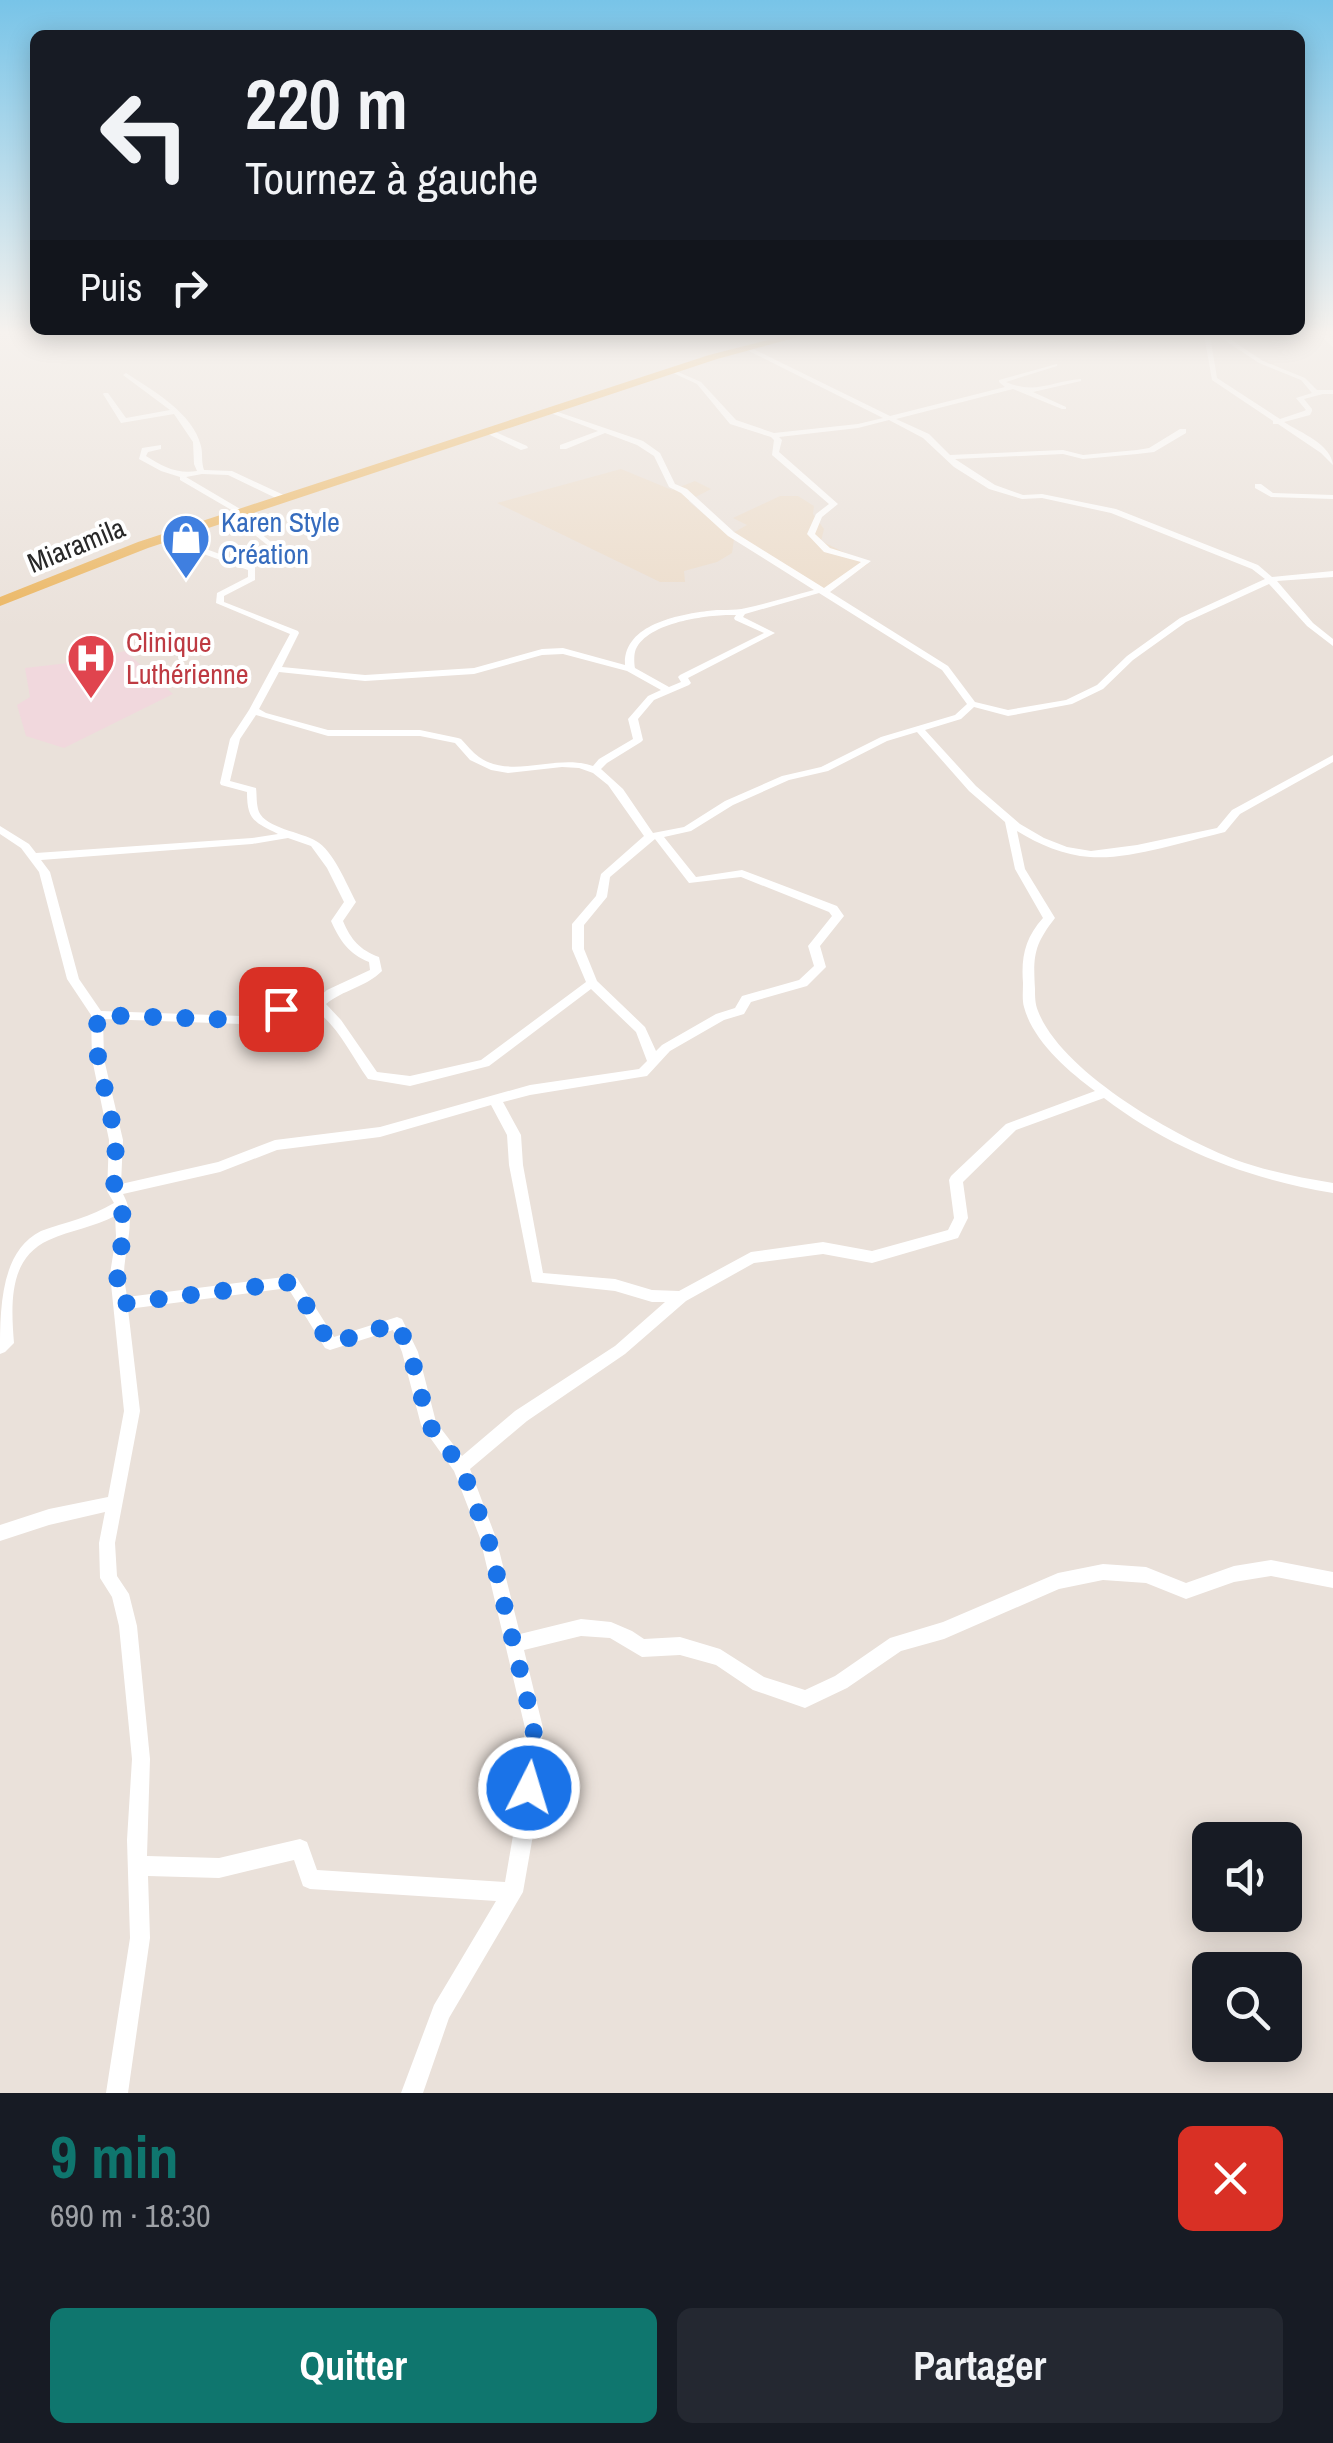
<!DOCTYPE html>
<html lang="fr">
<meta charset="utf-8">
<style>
:root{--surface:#171b24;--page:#242831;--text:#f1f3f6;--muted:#9ea1a6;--accent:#0f766e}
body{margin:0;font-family:"Archivo Narrow",sans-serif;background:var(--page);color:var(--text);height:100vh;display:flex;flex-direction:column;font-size:38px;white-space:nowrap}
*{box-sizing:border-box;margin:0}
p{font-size:32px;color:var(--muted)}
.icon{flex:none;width:55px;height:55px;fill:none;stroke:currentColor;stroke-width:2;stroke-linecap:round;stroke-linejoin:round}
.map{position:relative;height:2093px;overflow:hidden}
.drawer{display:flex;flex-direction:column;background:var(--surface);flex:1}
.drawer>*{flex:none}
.guide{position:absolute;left:30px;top:30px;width:1275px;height:305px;border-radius:15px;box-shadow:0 5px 25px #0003;background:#171b24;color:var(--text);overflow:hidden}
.buttons{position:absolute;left:1192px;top:1822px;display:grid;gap:20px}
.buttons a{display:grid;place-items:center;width:110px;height:110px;border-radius:15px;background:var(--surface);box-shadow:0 5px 25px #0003;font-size:50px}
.pin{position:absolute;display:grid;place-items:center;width:85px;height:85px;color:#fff;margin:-42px;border-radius:20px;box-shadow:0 5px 15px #0006}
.me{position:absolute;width:110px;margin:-55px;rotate:5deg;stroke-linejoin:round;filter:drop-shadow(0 0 8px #0008)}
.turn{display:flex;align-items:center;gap:35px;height:210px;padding:0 50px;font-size:45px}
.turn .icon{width:130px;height:130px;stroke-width:2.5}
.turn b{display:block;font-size:70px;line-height:85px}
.then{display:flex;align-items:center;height:95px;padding:0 50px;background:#0003;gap:20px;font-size:38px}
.round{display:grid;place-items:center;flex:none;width:105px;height:105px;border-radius:15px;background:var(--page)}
.summary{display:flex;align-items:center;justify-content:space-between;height:170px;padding:0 50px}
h1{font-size:60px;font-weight:700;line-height:75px;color:var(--accent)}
.action{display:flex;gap:20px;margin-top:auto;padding:20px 50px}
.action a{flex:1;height:115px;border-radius:15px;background:var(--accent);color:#fff;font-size:40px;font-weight:700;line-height:115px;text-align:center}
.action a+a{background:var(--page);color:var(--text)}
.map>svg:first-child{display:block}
.education{fill:#ecdcca}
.medical{fill:#f1d8dd}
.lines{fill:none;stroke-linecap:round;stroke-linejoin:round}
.street{fill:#fff;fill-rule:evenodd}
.primary{fill:#ebb55f;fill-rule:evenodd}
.route{stroke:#1a73e8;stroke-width:18;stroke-dasharray:0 32.4}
.labels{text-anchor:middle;stroke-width:8;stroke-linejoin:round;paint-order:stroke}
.far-shop-label{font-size:28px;fill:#366cbe;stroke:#fff;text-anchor:start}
.far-street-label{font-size:28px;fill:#282828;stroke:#fff}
.far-health-label{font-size:28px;fill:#be3a42;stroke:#fff;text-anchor:start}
</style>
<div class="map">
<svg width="1333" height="2093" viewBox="0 0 1333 2093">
<rect width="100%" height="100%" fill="#eae1da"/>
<g class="education">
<path d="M621 469 672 490 695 481 711 489 688 501 734 539 732 553 717 562 684 571 685 582H660L497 503Z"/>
<path d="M780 496H798L814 506 813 514 824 529 821 541 868 564 842 582 818 591 731 534 747 525 733 518Z"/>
</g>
<path class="medical" d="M125 651 173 694 64 748 26 736 17 705 30 697 25 668 77 662Z"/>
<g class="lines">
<g class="street">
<path d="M1147 335H1182L1179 337 1108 341 1105 339 1108 337Z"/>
<path d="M1204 335H1210L1217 378 1280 419 1304 411 1306 410 1296 398 1312 393 1301 380 1259 363 1217 335H1258L1255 337 1230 339 1263 361 1305 378 1317 390H1333V394H1323L1304 399 1312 409V411L1310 415 1284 422C1301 433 1331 444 1333 465L1321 453 1278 424H1273V421L1212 380Z"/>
<path d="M1321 335H1327L1333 341V347Z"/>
<path d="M745 347H749L890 416 1005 387 999 382V380L1057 364V366L1006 382C1035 395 1052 381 1081 379V381L1033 392 1066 407V409H1062L1013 389 896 419 929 434 950 455 1063 450 1083 455 1137 450 1149 448 1180 429H1186V433L1154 452 1137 454 1083 459 1063 454 955 459 995 485 1023 495 1042 494 1116 509 1258 565 1272 577 1333 571V577L1277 581 1313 623 1333 639V646L1307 626 1269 584 1186 622 1133 660 1103 689 1072 704 1008 716 974 707 961 719 925 730 976 786 1020 824 1044 838 1067 847 1091 851 1137 845 1217 828 1232 810 1333 755V762L1240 814 1225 832 1221 833C1183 842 1129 860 1090 857 1063 855 1040 845 1017 831L1025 869 1055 918C1034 945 1033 956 1035 989 1035 996 1035 1004 1038 1011 1062 1073 1176 1137 1236 1160 1267 1171 1301 1178 1333 1183V1193C1249 1179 1172 1150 1104 1098L1016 1130 963 1182 968 1218 958 1238 872 1263 823 1254 754 1263 686 1301 625 1354 527 1421 470 1469 496 1538 520 1634 581 1619 611 1622 632 1631 644 1639 680 1637 720 1649 764 1677 805 1690 835 1676 890 1638 943 1622 1058 1573 1103 1564 1146 1567 1186 1583 1234 1566 1271 1560 1333 1572V1588L1271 1576 1234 1582 1186 1599 1146 1583 1103 1580 1059 1589 944 1639 901 1651 847 1688 805 1708 753 1690 716 1665 680 1655 642 1657 610 1638 581 1636 524 1650 543 1728 536 1818 523 1892 449 2018 423 2093H401L434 2005 496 1901 310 1889 303 1886 294 1860 219 1878 148 1876 150 1938 128 2093H106L130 1938 127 1840 132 1759 119 1626 112 1597 100 1578 99 1543 105 1512 49 1525 0 1541V1525L49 1509 108 1497 124 1411 110 1274 116 1236 115 1216C94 1227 71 1230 49 1240 8 1258 11 1305 14 1343L5 1352 0 1354C0 1310 0 1251 41 1231 66 1222 91 1217 114 1203L107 1191 109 1140 92 1059 91 1015 67 979 39 872 21 848 0 834V826L29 844 36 853 252 838 278 834C254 822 247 820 247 792L221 785 220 783 230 739 249 710 290 634 216 603 217 593 248 577V570L162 539V535H168L255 567V580L224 596V602L298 631 299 633 282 667 365 675 474 668 542 649 563 648 625 665C623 625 677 615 707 611 720 609 734 611 746 608 769 603 791 596 814 590L728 536 681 493 669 487 654 456 637 445 605 433 566 449H560V445L598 431 548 412V410H552L643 441 660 453 675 484 687 489 734 532 824 588 861 562 824 552 807 534 816 514 829 504 772 455 774 440 771 437 730 424 697 384 671 372 676 371 701 382 736 420 774 433 858 424 883 418 745 349ZM889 420 923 438 954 467 989 489 1022 499 1042 498 1111 513 1252 569 1265 579 1180 618 1127 656 1097 685 1066 700 1008 710 975 702 948 666 830 592 871 561 830 548 815 534 822 517 838 504 779 452 782 440 779 437 858 428ZM819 593 942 670 967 704 955 715 881 737 821 767 782 776 725 801 684 827 653 833 623 789 601 769 607 763 641 742 643 740 638 719 654 700 689 685 691 683 688 678 775 633 743 617 745 614ZM736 615 734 618 735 620 764 633 680 675 678 677 681 682 669 687 635 668C634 664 634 655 635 652 644 622 710 614 736 615ZM563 654 627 671 661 690 648 696 628 719 633 739 599 759 593 766C556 753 512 780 479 757 472 752 467 745 461 739L458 738 420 730H328L266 713 259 709 279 672 365 681 474 674 542 655ZM256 715 328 736H420L455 743 470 760 491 770 508 773 562 767 579 768 593 773 608 785 644 836 601 874 596 896 572 924V949L586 982 481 1060 410 1076 377 1072 341 1020 326 1004C343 990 366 987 382 971L379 957C360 950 351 940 343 921L356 902C347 885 333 850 316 841 301 832 266 828 259 812 256 804 257 795 256 788L230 781 240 739ZM917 732 969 791 1005 822 1015 869 1043 918C1025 938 1021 957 1023 983 1023 991 1022 1000 1024 1007 1033 1041 1068 1071 1095 1091L1006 1124 951 1176 949 1180 954 1218 948 1230 872 1251 823 1242 751 1252 679 1291 652 1290 615 1279 543 1273 523 1165 521 1135 503 1102 530 1095 647 1076 670 1051 724 1020 744 1014 751 1002 807 986 826 967 820 946 844 916 837 906 742 870 696 877 664 837 691 831 733 805 789 780 828 771 887 741ZM288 838 311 846 327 868 344 902 331 921C340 941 349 954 369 962L370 970 327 990 317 999 309 996 241 1016 101 1011 79 979 50 872 41 860 252 844ZM655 839 689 883 741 877 829 912 832 916 808 946 814 966 799 980 742 996 735 1008 716 1014 662 1045 656 1051 645 1027 597 981 584 949V925L607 897 610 877ZM591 989 636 1032 647 1061 639 1069 530 1085 380 1127 275 1140 218 1162 121 1184 123 1140 104 1059 103 1019 241 1024 308 1005C336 1021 350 1054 368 1079L410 1086 489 1066ZM491 1105 507 1135 509 1165 532 1282 615 1291 652 1302H665L615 1346 515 1411 462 1456 436 1422 418 1352 402 1319 397 1317 334 1337 297 1278 292 1276 127 1297C126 1289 124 1281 124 1273 125 1246 137 1219 123 1194L220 1172 277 1150 380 1137ZM288 1288 325 1348 330 1350 393 1330 402 1352 421 1425 454 1471 480 1538 525 1728 516 1818 505 1882 317 1870 307 1842 300 1839 219 1858 147 1856 150 1759 137 1626 129 1594 117 1576 115 1543 140 1411 128 1309Z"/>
<path d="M126 373C152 390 193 413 201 446 203 454 201 461 204 470L232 471 288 497V501H282L228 475 202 474 186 477 247 513 240 515 180 480V477L161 471 139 459 142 448 161 445V449L148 452 146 456C163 467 177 474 197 471L194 464 193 442 174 414 121 423 103 394 104 393H108L126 418 170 410 123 375Z"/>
<path d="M491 430 527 446 528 448 521 450 488 434V430Z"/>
<path d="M1255 484H1261L1273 493 1333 495V499L1271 497 1255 488Z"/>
<path d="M226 515C250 519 258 534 276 545 284 549 292 552 299 556 279 560 265 541 249 531 242 526 234 523 226 519Z"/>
</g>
<path class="primary" d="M788 335H805L717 359 148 548 0 606V597L138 542 709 355Z"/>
</g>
<linearGradient id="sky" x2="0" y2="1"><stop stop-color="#78c4e8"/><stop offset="0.53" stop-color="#f6f2ee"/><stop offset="1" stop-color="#f6f2ee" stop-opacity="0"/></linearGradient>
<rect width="1333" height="628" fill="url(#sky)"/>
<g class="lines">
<path class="route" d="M281 1009 242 1020 97 1015 98 1058 116 1140 114 1191 122 1205 123 1236 117 1274 120 1304 292 1282 330 1344 397 1323 410 1352 429 1425 462 1468 488 1538 534 1728 529 1788"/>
</g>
<defs>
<g id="shop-pin" transform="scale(2.5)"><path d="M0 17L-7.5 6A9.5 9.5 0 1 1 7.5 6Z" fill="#3f7fe0" stroke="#fff"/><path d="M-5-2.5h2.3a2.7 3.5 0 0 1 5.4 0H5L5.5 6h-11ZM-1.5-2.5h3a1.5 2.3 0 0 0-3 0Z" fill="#fff"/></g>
<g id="hospital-pin" transform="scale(2.5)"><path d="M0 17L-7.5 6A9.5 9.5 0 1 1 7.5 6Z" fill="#e0444e" stroke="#fff"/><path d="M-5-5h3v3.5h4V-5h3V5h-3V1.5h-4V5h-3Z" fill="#fff"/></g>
</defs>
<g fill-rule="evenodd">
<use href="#shop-pin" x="186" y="538"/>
<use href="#hospital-pin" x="91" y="658"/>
</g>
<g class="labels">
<g class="far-shop-label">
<text x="221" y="532">Karen Style<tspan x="221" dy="32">Création</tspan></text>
</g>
<g class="far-street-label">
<text transform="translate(76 545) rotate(-22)" y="10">Miaramila</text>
</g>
<g class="far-health-label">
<text x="126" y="652">Clinique<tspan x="126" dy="32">Luthérienne</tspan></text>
</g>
</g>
</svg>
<div class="buttons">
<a><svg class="icon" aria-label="sound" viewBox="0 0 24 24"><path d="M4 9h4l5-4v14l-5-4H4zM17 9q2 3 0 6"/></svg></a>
<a><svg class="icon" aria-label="search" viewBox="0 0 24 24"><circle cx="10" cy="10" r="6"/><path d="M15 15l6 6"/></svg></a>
</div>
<div class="pin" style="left:281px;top:1009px;background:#d93025"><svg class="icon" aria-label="arrive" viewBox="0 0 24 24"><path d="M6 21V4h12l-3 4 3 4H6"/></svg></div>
<svg class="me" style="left:529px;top:1788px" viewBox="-20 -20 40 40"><circle r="17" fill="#1a73e8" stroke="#fff" stroke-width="3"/><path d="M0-11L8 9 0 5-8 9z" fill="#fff"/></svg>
<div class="guide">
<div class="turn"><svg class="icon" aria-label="left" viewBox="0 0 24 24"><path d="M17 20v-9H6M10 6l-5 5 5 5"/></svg><div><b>220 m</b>Tournez à gauche</div></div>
<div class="then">Puis<svg class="icon" aria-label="right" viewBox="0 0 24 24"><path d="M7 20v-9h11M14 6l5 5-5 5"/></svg></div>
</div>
</div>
<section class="drawer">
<div class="summary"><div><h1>9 min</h1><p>690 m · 18:30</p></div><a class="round" style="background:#d93025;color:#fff"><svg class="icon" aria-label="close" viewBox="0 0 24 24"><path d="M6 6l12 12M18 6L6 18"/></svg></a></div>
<div class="action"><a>Quitter</a><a>Partager</a></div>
</section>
